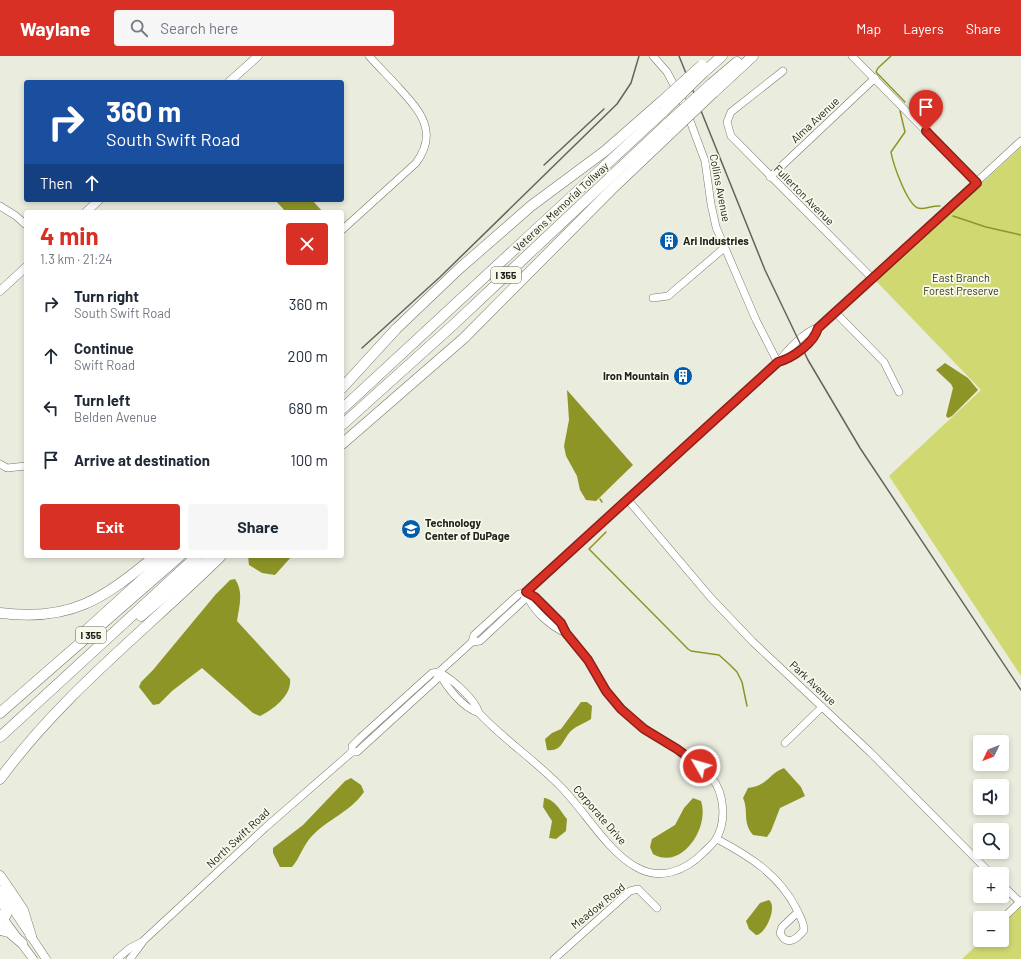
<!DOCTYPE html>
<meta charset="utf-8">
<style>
:root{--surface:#fff;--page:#f6f6f7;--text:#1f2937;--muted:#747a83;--accent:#d93025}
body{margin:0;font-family:Barlow,sans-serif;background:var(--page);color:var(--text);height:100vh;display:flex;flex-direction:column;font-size:15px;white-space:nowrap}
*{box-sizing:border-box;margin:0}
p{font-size:13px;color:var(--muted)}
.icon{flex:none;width:22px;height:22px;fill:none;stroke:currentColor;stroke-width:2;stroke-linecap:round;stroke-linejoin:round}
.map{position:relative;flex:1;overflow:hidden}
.side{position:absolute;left:24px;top:154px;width:320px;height:348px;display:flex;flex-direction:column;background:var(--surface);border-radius:4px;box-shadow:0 2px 6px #0003}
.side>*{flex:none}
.hud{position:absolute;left:24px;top:24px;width:320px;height:122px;border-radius:4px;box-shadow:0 2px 6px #0003;background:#1a4fa0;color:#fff;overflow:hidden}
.needle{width:26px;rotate:227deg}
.buttons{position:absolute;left:973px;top:679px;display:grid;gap:8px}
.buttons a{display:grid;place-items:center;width:36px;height:36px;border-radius:4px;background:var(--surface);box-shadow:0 2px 6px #0003;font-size:20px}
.pin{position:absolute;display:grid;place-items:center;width:34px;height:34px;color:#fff;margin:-41px -17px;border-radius:50% 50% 50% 0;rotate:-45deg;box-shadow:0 0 4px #0007}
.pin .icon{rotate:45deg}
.me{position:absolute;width:44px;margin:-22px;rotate:308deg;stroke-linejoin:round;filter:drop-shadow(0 0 3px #0008)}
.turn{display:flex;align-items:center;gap:14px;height:84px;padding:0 16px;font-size:18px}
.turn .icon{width:52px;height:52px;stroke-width:2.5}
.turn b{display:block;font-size:28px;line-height:34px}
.then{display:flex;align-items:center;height:38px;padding:0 16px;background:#0003;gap:8px;font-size:15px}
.round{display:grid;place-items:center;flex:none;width:42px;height:42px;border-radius:4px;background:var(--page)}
.headline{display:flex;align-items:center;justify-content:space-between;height:68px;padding:0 16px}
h1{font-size:24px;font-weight:700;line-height:30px;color:var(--accent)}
.action{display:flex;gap:8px;margin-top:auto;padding:8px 16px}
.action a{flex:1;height:46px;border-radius:4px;background:var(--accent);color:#fff;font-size:16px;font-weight:700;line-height:46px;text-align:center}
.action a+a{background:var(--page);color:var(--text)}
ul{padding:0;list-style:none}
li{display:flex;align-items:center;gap:12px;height:52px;padding:0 16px}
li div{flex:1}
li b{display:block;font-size:15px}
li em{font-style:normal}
header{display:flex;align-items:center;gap:24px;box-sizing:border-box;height:56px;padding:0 20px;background:var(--accent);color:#fff}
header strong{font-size:19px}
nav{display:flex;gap:22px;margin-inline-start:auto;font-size:14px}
.search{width:280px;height:36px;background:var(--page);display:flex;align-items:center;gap:10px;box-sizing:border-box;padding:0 14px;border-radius:4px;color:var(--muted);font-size:15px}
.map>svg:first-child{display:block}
.green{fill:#d0d971}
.water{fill:#8e9527}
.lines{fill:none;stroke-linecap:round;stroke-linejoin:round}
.stream{stroke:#8e9527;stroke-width:1.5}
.minor-casing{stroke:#78796d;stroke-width:8}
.major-casing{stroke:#78796d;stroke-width:9}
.highway-casing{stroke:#78796d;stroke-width:11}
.minor{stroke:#fff;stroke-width:7}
.major{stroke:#fff;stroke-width:8}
.highway{stroke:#fff;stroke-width:10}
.rail{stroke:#63655d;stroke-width:1.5}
.highway-bridge-casing{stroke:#78796d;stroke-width:11;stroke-linecap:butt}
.highway-bridge{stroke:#fff;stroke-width:10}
.route-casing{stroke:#8d1f18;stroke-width:10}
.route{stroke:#d93025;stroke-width:7}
.labels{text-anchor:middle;stroke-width:3.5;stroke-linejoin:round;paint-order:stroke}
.shield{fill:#f7f9eb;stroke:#60625a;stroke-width:1}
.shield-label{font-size:10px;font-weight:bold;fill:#20211c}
.street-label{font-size:11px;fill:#20211c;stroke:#f7f9eb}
.poi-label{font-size:11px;font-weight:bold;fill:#20211c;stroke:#f7f9eb;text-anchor:start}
.park-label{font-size:11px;fill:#313406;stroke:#f7f9eb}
</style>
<header>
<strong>Waylane</strong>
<div class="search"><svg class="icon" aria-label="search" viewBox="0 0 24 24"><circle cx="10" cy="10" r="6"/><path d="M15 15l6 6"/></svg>Search here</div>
<nav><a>Map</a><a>Layers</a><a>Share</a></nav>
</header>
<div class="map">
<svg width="1021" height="903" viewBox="0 0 1021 903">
<rect width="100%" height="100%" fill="#eaecde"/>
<g class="green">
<path d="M1021 91V620L889 420 981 334 876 225Z"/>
<path d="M1021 848V903H962L982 884H1002V866Z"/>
</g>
<g class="water">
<path d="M275 144H312L323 156H286Z"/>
<path d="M945 307 968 322 978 334 952 360 948 362 946 360 953 332 951 328 936 314Z"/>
<path d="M567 334 633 409 596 445 586 444 580 434 577 420 566 400 564 390 569 364Z"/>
<path d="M248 500H292L275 519 262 517 249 509Z"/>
<path d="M235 523C244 536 239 551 237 565L290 623C292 639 274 653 260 660L253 657 202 612 172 635 159 648 153 649 139 631 141 626 153 614 216 538 230 524Z"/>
<path d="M581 646H587L592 650 591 663C585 667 578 669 572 674 562 683 563 696 547 694L545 683 552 677 561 673Z"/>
<path d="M784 712 801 731 805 740 780 752 771 775 767 781 753 779C742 766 749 755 743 742L748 732C769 729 768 718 784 712Z"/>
<path d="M351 722 361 729 364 736C350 756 328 763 312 780 303 789 300 802 292 811H280L273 797V792L303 769 345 725Z"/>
<path d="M544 742C555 743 561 756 567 763L566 775 556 783 549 782 552 765 543 751Z"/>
<path d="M693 742 701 745C710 771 682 815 653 798L650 791 652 783 675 769 684 752Z"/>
<path d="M769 844C778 851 765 879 756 879L749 873 746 865 760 847Z"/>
</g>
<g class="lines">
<g class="stream">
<path d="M891 0 878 12 876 16 905 46"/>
<path d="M900 55 905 76 891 96C893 108 907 148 918 152 924 154 933 149 940 150"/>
<path d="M953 160 986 171 1021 179"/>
<path d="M600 443 602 446"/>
<path d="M606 476 589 493 688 593 691 595 719 599 729 608 737 616 742 626 747 650"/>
</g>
<g class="minor-casing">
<g id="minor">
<path d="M653 0 667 16 683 46 705 105 711 148 716 171 756 264 778 307"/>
<path d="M852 0 977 127"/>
<path d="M783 15 731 56 727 66 731 80 873 223"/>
<path d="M770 121 875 22"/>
<path d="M0 150 16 160 26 169"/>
<path d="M342 174 416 107C439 76 420 55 399 32 389 21 379 11 369 0"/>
<path d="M653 242 668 240 724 192"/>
<path d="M836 257 884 306 899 336"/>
<path d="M778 307C793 302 814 287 818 272L1021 85"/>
<path d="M0 408 7 412 26 410"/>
<path d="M628 444 711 542 753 586 870 696 991 818"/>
<path d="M526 537C532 554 550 570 566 577"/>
<path d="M472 586 480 585 524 544 526 536"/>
<path d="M439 616C446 631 463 652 479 657 504 684 535 704 561 731 584 754 608 796 636 811 660 825 685 815 703 797 707 793 713 788 716 783 727 765 724 737 712 722 685 690 642 679 615 646 604 633 596 617 587 603 581 594 573 586 566 578 564 574 563 570 560 566 551 555 539 543 526 536"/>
<path d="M439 616C452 623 475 643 479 657"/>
<path d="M785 687 822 651"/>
<path d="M352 696V690L360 682 432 617 439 616"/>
<path d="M717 783C749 800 780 819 797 854 800 861 804 866 804 874 797 883 787 891 780 877L782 871 798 856"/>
<path d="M1002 829 1020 846"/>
<path d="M1002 863 1021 845"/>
<path d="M980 884V883"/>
<path d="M117 903 130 892 142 886 266 771 352 696H357L437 623 439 616 472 586 474 579 519 538 526 536 778 307C785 296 806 274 818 272"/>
<path d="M130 903 142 887"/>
<path d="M554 903 630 835 638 833 657 852"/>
</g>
</g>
<g class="major-casing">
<g id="major">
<path d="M229 26 258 0"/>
<path d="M86 156 99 144"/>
<path d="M0 235 26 211"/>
<path d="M0 834 46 903"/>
<path d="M0 858 33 903"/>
</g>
</g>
<g class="highway-casing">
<g id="highway">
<path d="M704 16 722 0"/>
<path d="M710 29 737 6"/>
<path d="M713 37 753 0"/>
<path d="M342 332 396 273 460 212 531 150 605 95 661 46"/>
<path d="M342 353 664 55"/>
<path d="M342 369 452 270 668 67"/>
<path d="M342 388 464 282 611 134 672 76"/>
<path d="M0 557C71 566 103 543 155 500"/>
<path d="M141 560 207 504"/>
<path d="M82 578 168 500"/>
<path d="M0 657 180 500"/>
<path d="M0 681 197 500"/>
<path d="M0 723C62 638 147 573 221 500"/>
<path d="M0 820 23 854 31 880"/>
<path d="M0 842 7 855 6 859 0 866"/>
<path d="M0 874 9 876 22 887"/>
</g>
</g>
<use href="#minor" class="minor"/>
<use href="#major" class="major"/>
<use href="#highway" class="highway"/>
<g class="rail">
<path d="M679 0 765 214 808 304 860 392 1021 634"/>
<path d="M544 109 604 53"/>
<path d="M362 292 440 221 617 48 631 27 639 0"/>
</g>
<g class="highway-bridge-casing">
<g id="highway-bridge">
<path d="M661 46 702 9"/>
<path d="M664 55 704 16"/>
<path d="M668 67 710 29"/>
<path d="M672 76 713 37"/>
</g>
</g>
<use href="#highway-bridge" class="highway-bridge"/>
</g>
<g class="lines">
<g class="route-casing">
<path id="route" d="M700 710 677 693 644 673 621 653 606 635 588 604 566 577 561 567 535 541 526 536 778 306C793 302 814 287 818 272L977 127 926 75"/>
</g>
<use href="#route" class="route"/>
</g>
<defs>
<g id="building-disc" transform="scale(1)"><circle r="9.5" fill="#035caa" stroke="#f7f9eb"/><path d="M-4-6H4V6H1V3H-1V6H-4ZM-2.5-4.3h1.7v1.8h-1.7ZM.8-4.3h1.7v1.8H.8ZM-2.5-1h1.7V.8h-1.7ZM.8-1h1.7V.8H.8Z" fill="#fff"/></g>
<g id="school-disc" transform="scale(1)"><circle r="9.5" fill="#035caa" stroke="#f7f9eb"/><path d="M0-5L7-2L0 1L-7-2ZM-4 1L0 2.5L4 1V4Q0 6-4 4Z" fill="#fff"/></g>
</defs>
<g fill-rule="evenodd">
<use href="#building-disc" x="669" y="185"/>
<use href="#building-disc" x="683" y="320"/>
<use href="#school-disc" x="411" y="473"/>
</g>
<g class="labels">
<g class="shield">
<rect x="491" y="211" width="30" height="16" rx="3"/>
<rect x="76" y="571" width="30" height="16" rx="3"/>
</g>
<g class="shield-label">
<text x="506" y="223">I 355</text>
<text x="91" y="583">I 355</text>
</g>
<g class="street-label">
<text transform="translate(815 64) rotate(-43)" y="4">Alma Avenue</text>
<text transform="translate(720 132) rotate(79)" y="4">Collins Avenue</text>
<text transform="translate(804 139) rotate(45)" y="4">Fullerton Avenue</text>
<text transform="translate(561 151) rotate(-43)" y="4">Veterans Memorial Tollway</text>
<text transform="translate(813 627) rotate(43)" y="4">Park Avenue</text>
<text transform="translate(600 759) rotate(49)" y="4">Corporate Drive</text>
<text transform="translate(238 782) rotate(-43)" y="4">North Swift Road</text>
<text transform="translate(598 850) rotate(-39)" y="4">Meadow Road</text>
</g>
<g class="poi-label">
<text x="683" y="189">Ari Industries</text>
<text x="669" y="324" text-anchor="end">Iron Mountain</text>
<text x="425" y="471">Technology<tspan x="425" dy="13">Center of DuPage</tspan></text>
</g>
<g class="park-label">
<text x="961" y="226">East Branch<tspan x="961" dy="13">Forest Preserve</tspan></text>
</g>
</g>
</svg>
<div class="buttons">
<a><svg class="needle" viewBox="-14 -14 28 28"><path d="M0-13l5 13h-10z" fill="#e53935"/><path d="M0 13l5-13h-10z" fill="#747a83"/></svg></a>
<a><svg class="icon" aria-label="sound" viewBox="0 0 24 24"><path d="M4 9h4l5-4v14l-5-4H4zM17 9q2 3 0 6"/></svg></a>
<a><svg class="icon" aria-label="search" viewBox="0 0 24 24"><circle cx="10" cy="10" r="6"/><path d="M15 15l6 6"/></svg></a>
<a>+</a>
<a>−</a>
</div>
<div class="pin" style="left:926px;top:75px;background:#d93025"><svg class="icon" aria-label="arrive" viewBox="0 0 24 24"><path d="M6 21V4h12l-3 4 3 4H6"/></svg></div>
<svg class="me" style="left:700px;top:710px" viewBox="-20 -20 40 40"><circle r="17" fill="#d93025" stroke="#fff" stroke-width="3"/><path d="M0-11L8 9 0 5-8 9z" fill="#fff"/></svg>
<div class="hud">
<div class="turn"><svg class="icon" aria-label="right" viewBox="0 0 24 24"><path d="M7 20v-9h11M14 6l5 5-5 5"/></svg><div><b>360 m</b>South Swift Road</div></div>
<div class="then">Then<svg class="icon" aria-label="ahead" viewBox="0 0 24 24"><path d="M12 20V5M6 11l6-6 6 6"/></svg></div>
</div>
<section class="side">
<div class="headline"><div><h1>4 min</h1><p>1.3 km · 21:24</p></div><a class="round" style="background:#d93025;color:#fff"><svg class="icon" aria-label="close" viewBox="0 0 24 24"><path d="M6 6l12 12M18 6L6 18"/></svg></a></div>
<ul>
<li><svg class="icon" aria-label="right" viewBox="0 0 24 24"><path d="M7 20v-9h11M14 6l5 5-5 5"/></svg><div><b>Turn right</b><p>South Swift Road</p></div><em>360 m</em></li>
<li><svg class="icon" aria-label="ahead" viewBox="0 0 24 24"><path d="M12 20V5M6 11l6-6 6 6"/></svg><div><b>Continue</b><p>Swift Road</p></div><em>200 m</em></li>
<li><svg class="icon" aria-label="left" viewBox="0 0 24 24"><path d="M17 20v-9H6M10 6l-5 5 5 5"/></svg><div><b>Turn left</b><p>Belden Avenue</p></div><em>680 m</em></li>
<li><svg class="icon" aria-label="arrive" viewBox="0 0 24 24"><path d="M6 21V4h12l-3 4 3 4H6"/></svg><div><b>Arrive at destination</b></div><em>100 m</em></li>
</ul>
<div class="action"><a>Exit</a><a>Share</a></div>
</section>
</div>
